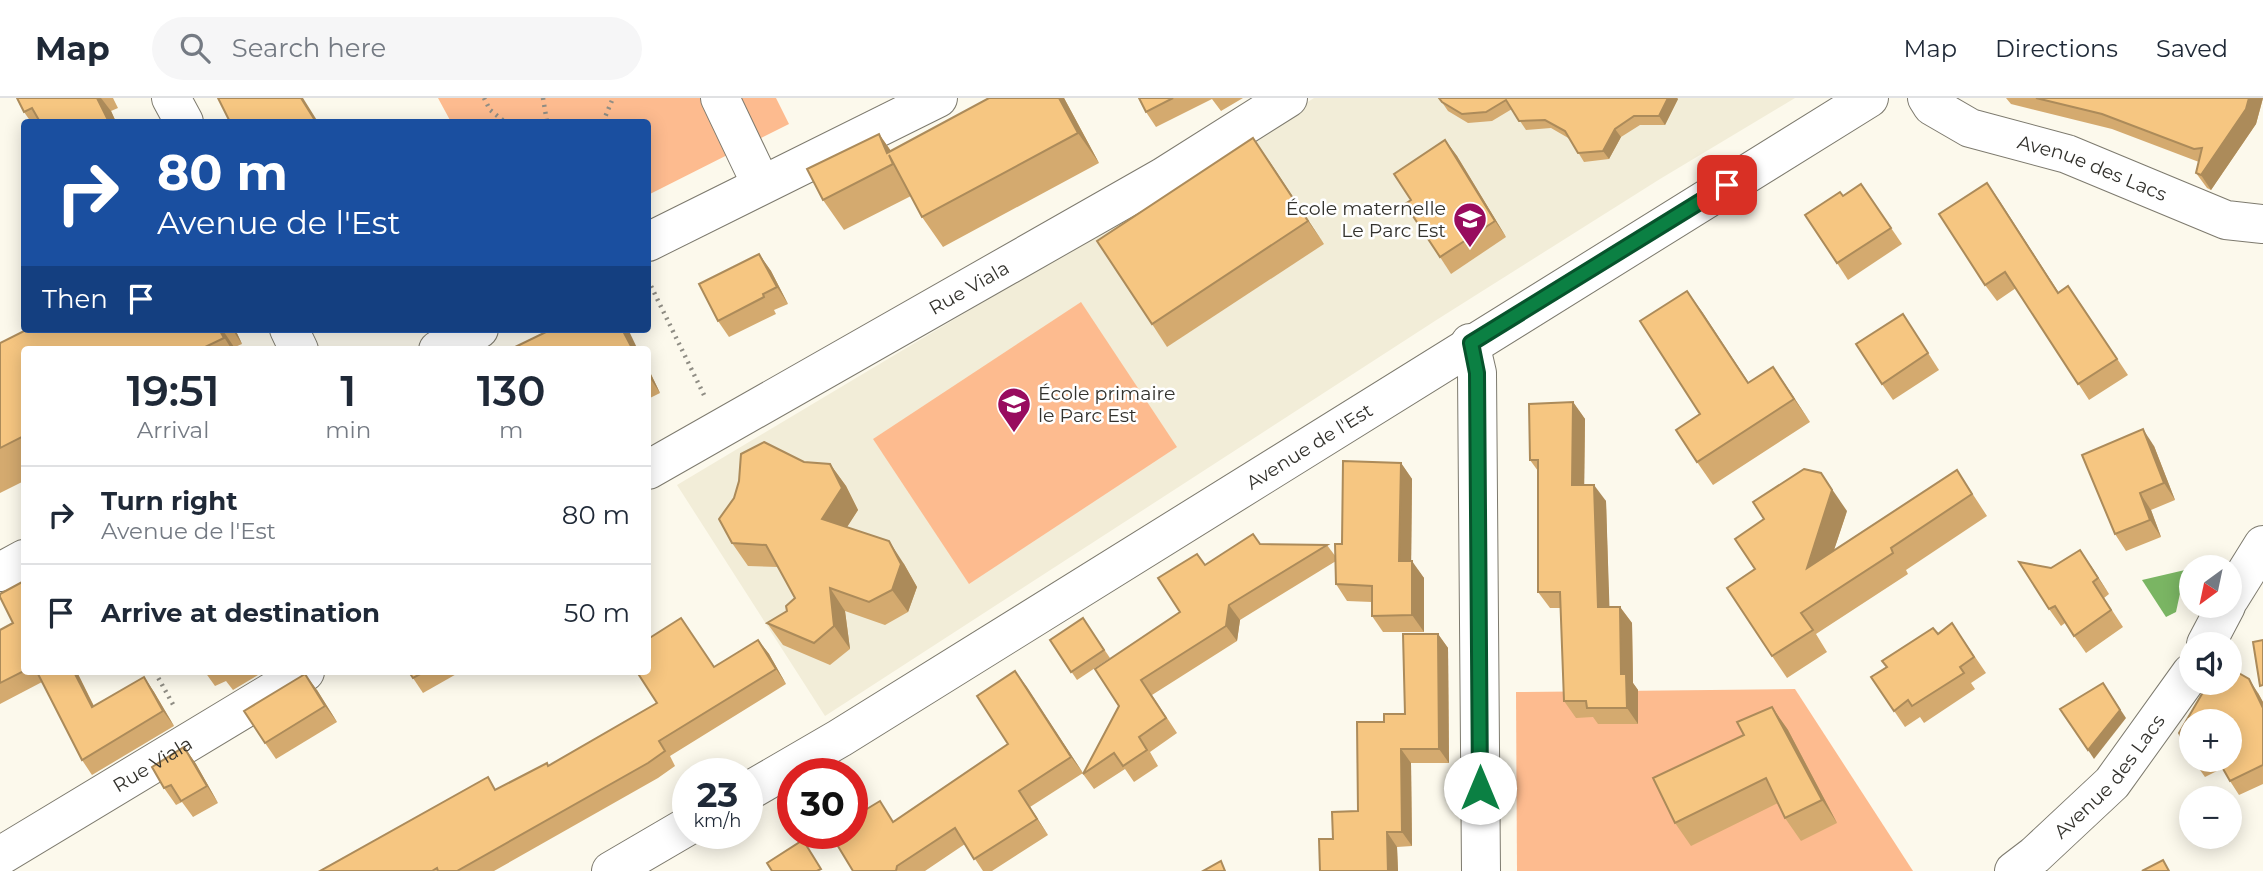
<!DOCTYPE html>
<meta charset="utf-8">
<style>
:root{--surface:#fff;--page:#f6f6f7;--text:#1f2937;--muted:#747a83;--line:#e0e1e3}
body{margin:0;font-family:Montserrat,sans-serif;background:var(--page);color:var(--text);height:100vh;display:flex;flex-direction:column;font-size:26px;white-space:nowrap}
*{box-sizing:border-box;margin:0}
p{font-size:23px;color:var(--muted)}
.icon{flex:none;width:38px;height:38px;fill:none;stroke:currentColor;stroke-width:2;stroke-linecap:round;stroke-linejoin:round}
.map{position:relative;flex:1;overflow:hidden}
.details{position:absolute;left:21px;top:248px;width:630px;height:329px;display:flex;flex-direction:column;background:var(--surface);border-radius:7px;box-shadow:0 4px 18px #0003}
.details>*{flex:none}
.banner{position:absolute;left:21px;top:21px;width:630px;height:214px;border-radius:7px;box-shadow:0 4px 18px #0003;background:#1a4fa0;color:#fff;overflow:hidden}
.needle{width:46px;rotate:213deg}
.buttons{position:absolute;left:2179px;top:457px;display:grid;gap:14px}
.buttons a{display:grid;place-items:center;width:63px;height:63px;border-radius:50%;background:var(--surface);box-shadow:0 4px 18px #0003;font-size:35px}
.speed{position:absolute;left:672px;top:660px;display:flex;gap:14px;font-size:35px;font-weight:700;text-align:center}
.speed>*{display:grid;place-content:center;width:91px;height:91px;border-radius:50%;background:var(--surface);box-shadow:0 4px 18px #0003;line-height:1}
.speed small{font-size:18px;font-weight:400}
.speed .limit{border:10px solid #d22;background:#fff;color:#111}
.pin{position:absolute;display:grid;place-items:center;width:60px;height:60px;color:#fff;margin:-30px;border-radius:14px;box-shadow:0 4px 10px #0006}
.me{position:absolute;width:77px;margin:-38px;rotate:0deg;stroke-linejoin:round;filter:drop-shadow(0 0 5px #0008)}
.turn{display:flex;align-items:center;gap:24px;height:147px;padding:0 21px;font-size:32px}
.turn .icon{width:91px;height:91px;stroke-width:2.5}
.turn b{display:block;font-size:49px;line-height:60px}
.then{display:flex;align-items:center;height:66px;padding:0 21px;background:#0003;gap:14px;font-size:26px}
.eta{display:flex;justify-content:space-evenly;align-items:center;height:119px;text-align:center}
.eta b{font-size:42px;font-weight:600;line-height:49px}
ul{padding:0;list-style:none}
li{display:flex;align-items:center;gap:21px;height:98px;padding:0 21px;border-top:2px solid var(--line)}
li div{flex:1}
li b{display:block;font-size:26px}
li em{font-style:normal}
header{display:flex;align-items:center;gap:42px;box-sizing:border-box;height:98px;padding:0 35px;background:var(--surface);border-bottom:2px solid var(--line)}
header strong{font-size:33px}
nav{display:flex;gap:38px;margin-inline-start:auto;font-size:24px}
.search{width:490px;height:63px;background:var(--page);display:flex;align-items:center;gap:18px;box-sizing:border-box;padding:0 24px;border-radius:38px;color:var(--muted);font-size:26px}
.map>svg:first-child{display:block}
.built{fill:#f2edd8}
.green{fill:#fdbb8f}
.water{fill:#7ab563}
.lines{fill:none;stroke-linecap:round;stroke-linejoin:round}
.minor-casing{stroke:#7d7a6e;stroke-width:40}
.major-casing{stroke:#7d7a6e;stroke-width:40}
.path{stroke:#8f8d84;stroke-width:4.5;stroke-dasharray:2 5;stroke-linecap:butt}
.minor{stroke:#fff;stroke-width:38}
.major{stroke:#fff;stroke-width:38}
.wall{fill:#d4aa6f}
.shaded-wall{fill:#ac8b5a}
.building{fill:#f6c681;stroke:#ac8b5a;stroke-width:2}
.route-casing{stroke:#07532c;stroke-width:18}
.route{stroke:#0b8043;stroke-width:12}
.labels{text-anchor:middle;stroke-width:5;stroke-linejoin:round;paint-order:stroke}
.street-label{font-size:19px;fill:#33322d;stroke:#fff}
.poi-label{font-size:19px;fill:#33322d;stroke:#fff;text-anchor:end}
</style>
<header>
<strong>Map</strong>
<div class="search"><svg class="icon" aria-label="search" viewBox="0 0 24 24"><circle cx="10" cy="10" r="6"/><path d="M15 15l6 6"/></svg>Search here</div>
<nav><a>Map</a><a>Directions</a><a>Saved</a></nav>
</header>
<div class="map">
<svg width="2263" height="773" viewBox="0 0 2263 773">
<rect width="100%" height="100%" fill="#fcf9ec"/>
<path class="built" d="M1314 0H1795L1660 81 1438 221 825 618 677 387 1159 99Z"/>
<g class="green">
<path d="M438 0H776L789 26 648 97V24H451Z"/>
<path d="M1081 204 1177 349 969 486 873 341Z"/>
<path d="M1795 591 1913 773H1517L1516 594Z"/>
</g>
<path class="water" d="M2185 472 2176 514 2166 519 2142 482Z"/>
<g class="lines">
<g class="minor-casing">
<g id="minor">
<path d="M171 0 184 24"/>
<path d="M720 0 761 86"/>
<path id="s1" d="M1927 0 1932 8 1970 30 2067 56 2226 122 2263 126"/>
<path d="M289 231 299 252"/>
<path d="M1470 245 1477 275 1481 773"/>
<path id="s2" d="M648 372 1163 79 1288 0"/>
<path d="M2230 500 2263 447"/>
<path d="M2206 546 2226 508"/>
<path id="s3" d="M747 694 840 640 1869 0"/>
<path id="s4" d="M0 758 305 574"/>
<path d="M611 773 688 728"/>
<path id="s5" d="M2014 773 2035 757 2112 685 2191 575"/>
</g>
</g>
<g class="major-casing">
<g id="major">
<path d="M648 144 938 0"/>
<path d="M438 252 479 231"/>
<path d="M0 474 24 461"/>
</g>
</g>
<g class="path">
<path d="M484 0 490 12 505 24"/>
<path d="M543 0 547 24"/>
<path d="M603 24 613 0"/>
<path d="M648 182 704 297"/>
<path d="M155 574 175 610"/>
</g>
<use href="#minor" class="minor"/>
<use href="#major" class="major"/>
</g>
<g class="wall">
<path d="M17 0H113L118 10 111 13 116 24H31L24 14Z"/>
<path d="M1064 0 1099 65 943 149 922 119 911 98 844 132 823 102 879 36 891 53Z"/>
<path d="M1139 0H1243L1221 13 1212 1 1156 29 1146 14Z"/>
<path d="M1439 0H1677L1678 1 1665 27H1640L1621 39 1609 61 1584 64 1570 41 1551 30 1526 32 1512 11 1492 23 1468 25 1448 13Z"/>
<path d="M2006 0H2263L2256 26 2211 92 2207 90 2196 75 2199 64 2112 31 2011 6Z"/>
<path d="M1445 42 1457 58 1506 139 1451 176 1440 159 1411 102Z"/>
<path d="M1269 63 1324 146 1167 249 1152 226Z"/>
<path d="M1987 85 2059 195 2080 205 2128 277 2089 302 2016 190 1997 203 1985 187Z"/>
<path d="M1861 86 1902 146 1848 182 1837 165 1843 98Z"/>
<path d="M759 156 771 173 788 206 774 212 776 216 729 239 718 223Z"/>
<path d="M1687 193 1748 284 1789 292 1810 324 1713 387 1697 364 1700 316Z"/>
<path d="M28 231H235L242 246 235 249 236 252H24V383L0 395V245Z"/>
<path d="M1914 233 1939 272 1893 302 1882 286Z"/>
<path d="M648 270 660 295 648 301Z"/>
<path d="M1573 304 1585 321 1584 387 1606 403 1609 509H1620L1632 525 1633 585 1638 592V626H1598L1593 619 1576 620 1564 603 1561 510H1550L1538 494V373L1530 362Z"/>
<path d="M2154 348 2175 402 2151 412 2161 439 2126 453 2115 436Z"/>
<path d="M804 364 830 366 846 388 858 412 847 429 904 466 917 489 908 514 885 527 845 513 850 551 830 567 783 547 767 525 787 513 795 500 778 469 748 468 732 445Z"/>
<path d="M1401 365 1412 381 1411 463 1424 480V534H1383L1372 518V504L1347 503 1336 486V463L1240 522 1237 543 1152 597 1177 635 1150 654 1158 668 1134 684 1125 671 1094 691 1083 676 1180 514 1205 467 1261 446 1327 447 1336 459 1342 446Z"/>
<path d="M1957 372 1987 418 1906 472 1908 476 1816 536 1827 554 1787 580 1772 558 1847 413 1834 452Z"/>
<path d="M2091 468 2109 496 2104 500 2123 529 2086 555 2065 525 2061 528 2049 511 2051 470Z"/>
<path d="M24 483V574H77L94 608 144 579 154 594 174 628 92 677 82 662 42 584 0 606V532L13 525Z"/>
<path d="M1083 520 1110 560 1077 582 1050 542Z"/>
<path d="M1952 525 1986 575 1971 585 1975 591 1924 625 1920 619 1905 629 1871 579 1938 536Z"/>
<path d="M1438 536 1448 550 1449 665H1411L1412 748 1397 749 1398 773H1320L1333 741 1358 713 1405 616Z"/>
<path d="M758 542 769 556 786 586 670 658 675 668 658 680 494 773H320L549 667 657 605Z"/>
<path d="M1015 573 1083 675 1030 709 1048 737 992 773H983L965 746 925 773H853L1008 646Z"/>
<path d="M205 574H263L233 592 226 583 215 588Z"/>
<path d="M409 574H460L423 595Z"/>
<path d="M317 592 337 624 276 661 265 645Z"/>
<path d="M2258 595 2263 604V686L2239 697 2230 683 2223 670 2205 679 2193 662H2230Z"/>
<path d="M1772 609 1788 632 1837 725 1801 743 1785 720 1778 705 1691 748 1675 725 1744 637Z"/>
<path d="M184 649 196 666 218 705 193 719 182 704 176 707 164 690Z"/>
</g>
<g class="shaded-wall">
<path d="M97 0H101L111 13 116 24H109Z"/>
<path d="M301 0H303L318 24H316Z"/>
<path d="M1059 0H1064L1099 65 1078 35Z"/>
<path d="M1668 0H1677L1678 1 1665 27 1659 18Z"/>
<path d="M2249 0H2263L2256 26 2211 92 2201 77Z"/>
<path d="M1615 31 1621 39 1609 61 1603 53Z"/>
<path d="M879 36 900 66 887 55Z"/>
<path d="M1253 40 1269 63 1324 146 1308 123Z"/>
<path d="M1445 42 1457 58 1506 139 1495 123Z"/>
<path d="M1987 85 1999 102 2069 211 2058 195Z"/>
<path d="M759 156 771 173 788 206 777 189Z"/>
<path d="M1687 193 1703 215 1764 308 1748 285Z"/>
<path d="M219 231H222L236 252H232Z"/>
<path d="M232 231H235L242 246Z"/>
<path d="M622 231H628L638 252H633Z"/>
<path d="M1773 269 1789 292 1810 324 1794 301Z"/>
<path d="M648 270 660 295 648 277Z"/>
<path d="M1573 304 1585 321 1584 404 1572 387Z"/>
<path d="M2143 331 2154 348 2175 402 2164 385Z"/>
<path d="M1401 365 1412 381 1411 479 1399 463Z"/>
<path d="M830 366 846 388 858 412 838 443 822 421Z"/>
<path d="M1821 375 1847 413 1821 491 1807 470Z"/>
<path d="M1594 387 1606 403 1610 525 1598 509Z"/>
<path d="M2140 395 2151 412 2161 439 2150 422Z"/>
<path d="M889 443 904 466 917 489 908 514 892 492Z"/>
<path d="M2080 452 2091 468 2109 496 2098 480Z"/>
<path d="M1412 463 1424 480V534L1412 517Z"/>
<path d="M830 490 845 513 850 551 834 528Z"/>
<path d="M1229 507 1240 522 1237 543 1226 528Z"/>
<path d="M1620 509 1632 525 1633 585 1638 592V626L1627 610 1621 576Z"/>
<path d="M1438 536 1448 550 1449 665 1439 651Z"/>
<path d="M758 542 769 556 786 586 776 571Z"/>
<path d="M1015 573 1027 589 1083 675 1071 659Z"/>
<path d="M74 574H77L102 625 92 609Z"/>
<path d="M305 576 317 592 337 624 325 608Z"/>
<path d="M144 579 154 594 174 628 163 613Z"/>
<path d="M2249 581 2258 595 2263 604V610Z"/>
<path d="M2103 585 2126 620 2094 661 2088 652Z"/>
<path d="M1772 609 1788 632 1837 725 1822 702Z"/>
<path d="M184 649 196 666 218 705 207 688Z"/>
<path d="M1401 651 1411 665 1412 748 1402 734Z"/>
<path d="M1019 693 1030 709 1048 737 1037 721Z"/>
<path d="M1387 734 1397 749 1398 773H1388Z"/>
</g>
<g class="building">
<path d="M17 0H97L109 24H40L32 10 24 14Z"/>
<path d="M218 0H301L316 24H230Z"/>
<path d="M989 0H1059L1078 35 922 119 889 57 893 66 823 102 807 71 879 36 887 55Z"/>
<path d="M1139 0H1173L1146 14Z"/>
<path d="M1439 0H1668L1659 18H1634L1615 31 1603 53 1578 55 1565 33 1545 22 1519 23 1506 2 1486 14 1462 16 1442 4Z"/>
<path d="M2036 0H2249L2246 11 2201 77 2196 75 2202 50 2194 51 2102 16Z"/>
<path d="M1253 40 1308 123 1152 226 1097 143Z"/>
<path d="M1445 42 1495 123 1440 159 1405 106 1411 102 1394 76Z"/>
<path d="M1987 85 2058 195 2068 188 2117 261 2078 286 2005 174 1985 187 1939 116Z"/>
<path d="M1861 86 1891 130 1837 165 1805 117 1840 94 1843 98Z"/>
<path d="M759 156 777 189 763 196 764 199 718 223 699 186Z"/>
<path d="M1687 193 1748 285 1773 269 1794 301 1697 364 1676 332 1700 316 1640 223Z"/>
<path d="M1903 216 1928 255 1882 286 1856 246Z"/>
<path d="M28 231H219L224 240 199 252H24V338L0 350V245Z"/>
<path d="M552 231H622L633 252H509Z"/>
<path d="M1573 304 1572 387H1594L1598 509H1620L1621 576H1626L1627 610H1587L1586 603H1564L1560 494H1538V362H1530L1529 306Z"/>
<path d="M2143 331 2164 385 2140 395 2150 422 2115 436 2082 357Z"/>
<path d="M764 344 804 364 830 366 842 390 822 421 889 443 901 466 892 492 869 504 830 490 834 528 814 545 767 525 787 513 786 508 795 500 766 447 732 445 719 421 734 400 739 383 741 356Z"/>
<path d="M1343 363 1401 365 1399 463H1412V517L1372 518V488L1336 486 1335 446H1342Z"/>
<path d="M1804 371 1821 375 1832 392 1807 470 1957 372 1972 396 1891 450 1893 455 1801 515 1813 532 1772 558 1727 490 1755 471 1735 441 1764 421 1753 404Z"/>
<path d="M1253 436 1260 446 1327 447 1229 507 1226 528 1141 582 1166 620 1139 639 1147 652 1123 668 1114 655 1083 676 1119 608 1095 571 1180 514 1158 480 1197 456 1205 467Z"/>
<path d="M2080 452 2098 480 2093 484 2111 512 2074 538 2055 508 2049 511 2019 464 2051 470Z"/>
<path d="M24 483V573L0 585V532L13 525 0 499V496Z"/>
<path d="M681 520 714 569 758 542 776 571 659 643 665 653 648 665 457 773H438L437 770 432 773H320L488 679 495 692 547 665 548 668 657 605 637 574H648V541Z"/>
<path d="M1083 520 1104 552 1071 574 1050 542Z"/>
<path d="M1952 525 1974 559 1960 569 1964 575 1912 608 1908 602 1894 613 1871 579 1887 569 1882 563 1933 530 1938 536Z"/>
<path d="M1403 536H1438L1439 651H1401L1402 734H1387L1388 773H1320L1319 741H1333L1332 714 1358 713 1357 624H1384V616H1405Z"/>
<path d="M2263 542V587L2260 588 2253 544Z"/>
<path d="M2230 570 2249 581 2263 610V667L2230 683 2218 662H2230V623H2191V657L2179 635 2209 584H2230Z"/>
<path d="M1015 573 1071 659 1019 693 1037 721 974 761 955 730 897 768 896 773H853L830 735H852V720L880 703 893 724 1008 646 977 598Z"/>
<path d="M37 574H74L92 609 144 579 163 613 82 662Z"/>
<path d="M409 574H424L413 580Z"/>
<path d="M305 576 325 608 265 645 244 613Z"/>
<path d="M2103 585 2120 612 2088 652 2060 611Z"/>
<path d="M1772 609 1822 702 1785 720 1766 680 1675 725 1653 680 1744 637 1737 624Z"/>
<path d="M184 649 207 688 181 703 171 687 164 690 152 669Z"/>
<path d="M2193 662H2203L2196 665Z"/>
<path d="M803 742 821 771 817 773H772L767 765Z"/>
<path d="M2163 762 2169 773H2142Z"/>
<path d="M1221 763 1225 773H1203Z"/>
</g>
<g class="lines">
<g class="route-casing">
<path id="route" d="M1480 690 1477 275 1471 245 1727 87"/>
</g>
<use href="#route" class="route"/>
</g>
<defs>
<g id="school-pin" transform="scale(1.75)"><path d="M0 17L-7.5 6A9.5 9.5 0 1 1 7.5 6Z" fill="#980b5e" stroke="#fff"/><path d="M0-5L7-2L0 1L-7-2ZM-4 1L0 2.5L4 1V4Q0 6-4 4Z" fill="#fff"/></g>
</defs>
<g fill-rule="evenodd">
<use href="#school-pin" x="1470" y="121"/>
<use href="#school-pin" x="1014" y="306"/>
</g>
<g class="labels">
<g class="street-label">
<text dy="7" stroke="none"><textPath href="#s1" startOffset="182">Avenue des Lacs</textPath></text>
<text dy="7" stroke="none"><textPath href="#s2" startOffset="369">Rue Viala</textPath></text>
<text dy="7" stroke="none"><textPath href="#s3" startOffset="660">Avenue de l'Est</textPath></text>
<text dy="7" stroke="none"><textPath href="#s4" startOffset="178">Rue Viala</textPath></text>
<text dy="7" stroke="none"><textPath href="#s5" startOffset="135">Avenue des Lacs</textPath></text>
</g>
<g class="poi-label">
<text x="1446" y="117">École maternelle<tspan x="1446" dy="22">Le Parc Est</tspan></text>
<text x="1038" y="302" text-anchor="start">École primaire<tspan x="1038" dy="22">le Parc Est</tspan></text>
</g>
</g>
</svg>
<div class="buttons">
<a><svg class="needle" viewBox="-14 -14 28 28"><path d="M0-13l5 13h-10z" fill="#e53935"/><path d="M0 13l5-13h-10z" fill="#747a83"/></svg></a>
<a><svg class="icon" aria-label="sound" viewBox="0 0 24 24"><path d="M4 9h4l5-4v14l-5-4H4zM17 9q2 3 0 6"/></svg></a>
<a>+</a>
<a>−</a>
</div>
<div class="speed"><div>23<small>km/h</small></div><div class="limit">30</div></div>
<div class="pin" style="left:1727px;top:87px;background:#d93025"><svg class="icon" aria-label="arrive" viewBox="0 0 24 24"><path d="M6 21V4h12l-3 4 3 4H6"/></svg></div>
<svg class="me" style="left:1480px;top:690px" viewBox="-20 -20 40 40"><circle r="19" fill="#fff"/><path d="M0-13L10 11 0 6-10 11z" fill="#0b8043"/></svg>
<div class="banner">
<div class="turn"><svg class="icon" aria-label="right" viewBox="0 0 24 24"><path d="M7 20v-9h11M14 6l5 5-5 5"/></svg><div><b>80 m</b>Avenue de l'Est</div></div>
<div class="then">Then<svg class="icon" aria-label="arrive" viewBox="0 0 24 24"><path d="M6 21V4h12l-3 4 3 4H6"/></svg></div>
</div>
<section class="details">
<div class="eta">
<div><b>19:51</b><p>Arrival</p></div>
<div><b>1</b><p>min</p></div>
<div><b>130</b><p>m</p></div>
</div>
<ul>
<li><svg class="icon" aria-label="right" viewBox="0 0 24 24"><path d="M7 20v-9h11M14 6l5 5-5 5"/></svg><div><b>Turn right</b><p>Avenue de l'Est</p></div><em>80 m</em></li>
<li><svg class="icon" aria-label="arrive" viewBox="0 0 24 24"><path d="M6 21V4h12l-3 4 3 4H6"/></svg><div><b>Arrive at destination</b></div><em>50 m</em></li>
</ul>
</section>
</div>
